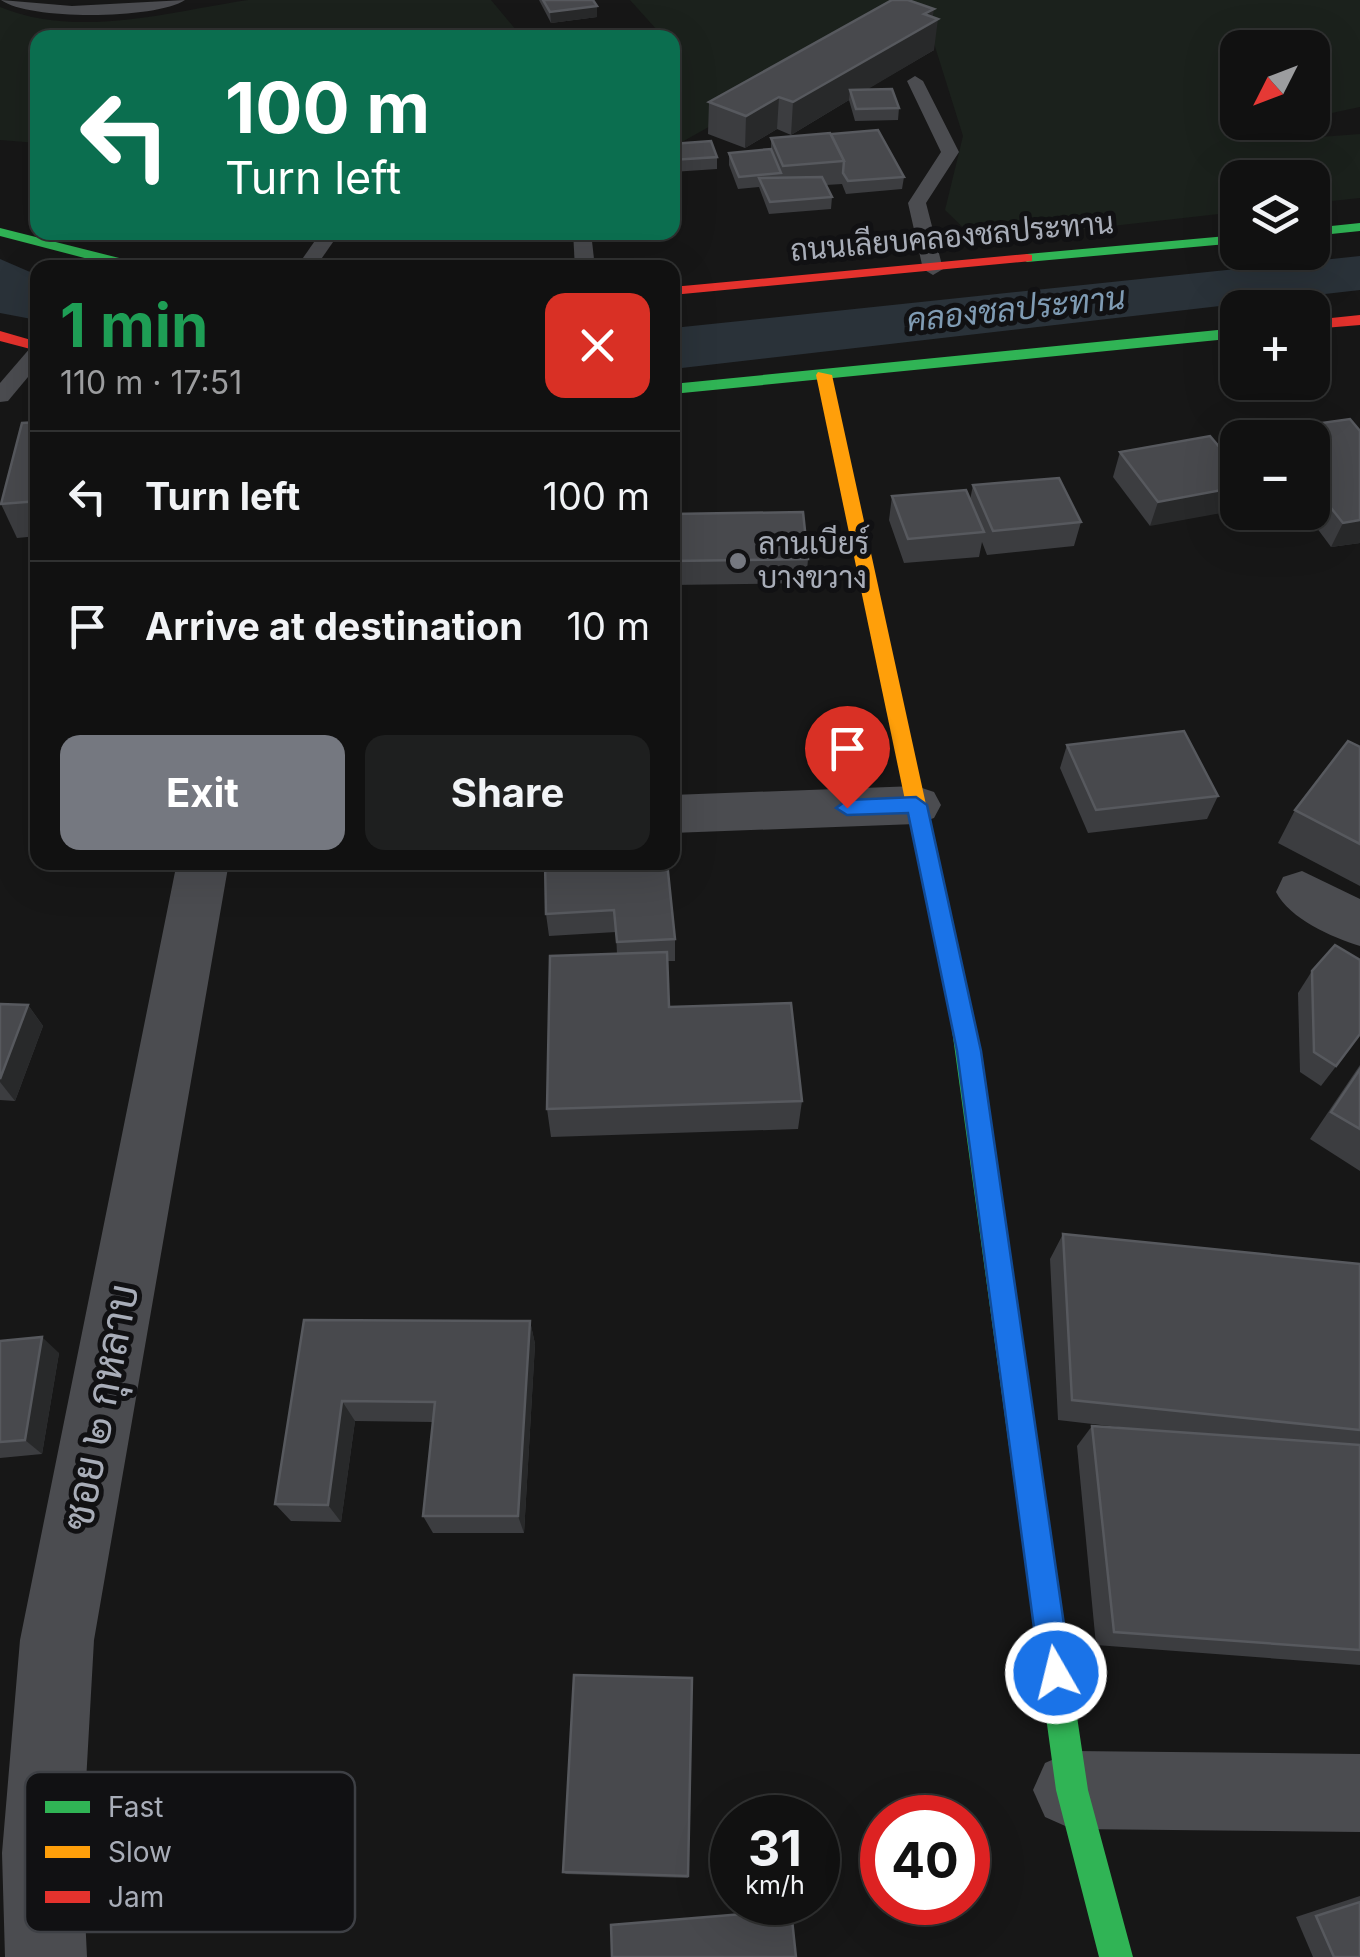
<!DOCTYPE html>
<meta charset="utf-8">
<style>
:root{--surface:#111;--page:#1e1f1f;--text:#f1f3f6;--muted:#9c9d9f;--line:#303131;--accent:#757880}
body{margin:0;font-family:Inter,Sarabun,sans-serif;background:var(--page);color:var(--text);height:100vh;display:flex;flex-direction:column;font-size:38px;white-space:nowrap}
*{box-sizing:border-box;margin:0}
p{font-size:32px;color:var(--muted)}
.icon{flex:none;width:55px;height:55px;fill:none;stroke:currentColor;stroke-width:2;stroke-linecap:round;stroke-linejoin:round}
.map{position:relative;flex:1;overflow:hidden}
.sheet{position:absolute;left:30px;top:260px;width:650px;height:610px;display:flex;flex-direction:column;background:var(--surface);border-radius:20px;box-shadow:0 10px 40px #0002,0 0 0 2px var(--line)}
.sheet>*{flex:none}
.guide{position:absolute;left:30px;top:30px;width:650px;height:210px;border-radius:20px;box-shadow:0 10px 40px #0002,0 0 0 2px var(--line);background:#0b6e4f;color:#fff;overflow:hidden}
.needle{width:65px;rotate:228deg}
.tools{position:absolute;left:1220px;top:30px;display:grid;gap:20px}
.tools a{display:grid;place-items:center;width:110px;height:110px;border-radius:20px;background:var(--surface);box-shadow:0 10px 40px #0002,0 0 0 2px var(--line);font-size:50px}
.speed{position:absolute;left:710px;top:1795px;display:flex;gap:20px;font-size:50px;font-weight:700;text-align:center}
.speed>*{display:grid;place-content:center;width:130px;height:130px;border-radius:50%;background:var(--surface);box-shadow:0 10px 40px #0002,0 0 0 2px var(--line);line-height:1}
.speed small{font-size:25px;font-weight:400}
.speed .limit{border:15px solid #d22;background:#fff;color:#111}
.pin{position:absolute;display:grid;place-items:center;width:85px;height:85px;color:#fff;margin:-102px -42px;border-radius:50% 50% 50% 0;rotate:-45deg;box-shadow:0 0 10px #0007}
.pin .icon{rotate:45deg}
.me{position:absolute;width:110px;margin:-55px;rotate:352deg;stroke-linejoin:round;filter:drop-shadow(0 0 8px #0008)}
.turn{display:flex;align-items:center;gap:35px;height:210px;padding:0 30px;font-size:45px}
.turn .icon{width:130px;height:130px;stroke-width:2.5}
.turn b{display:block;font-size:70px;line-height:85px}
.round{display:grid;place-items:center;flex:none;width:105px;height:105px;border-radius:20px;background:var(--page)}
.overview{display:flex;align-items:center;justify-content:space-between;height:170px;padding:0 30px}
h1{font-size:60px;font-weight:700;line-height:75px;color:#1e9e55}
.action{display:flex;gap:20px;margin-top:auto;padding:20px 30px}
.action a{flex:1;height:115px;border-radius:20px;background:var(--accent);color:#fff;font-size:40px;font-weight:700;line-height:115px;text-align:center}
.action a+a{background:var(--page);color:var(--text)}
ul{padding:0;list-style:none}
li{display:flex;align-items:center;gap:30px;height:130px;padding:0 30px;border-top:2px solid var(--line)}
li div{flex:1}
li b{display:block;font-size:38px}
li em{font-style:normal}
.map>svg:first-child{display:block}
.green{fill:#1b211c}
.water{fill:#2a3239}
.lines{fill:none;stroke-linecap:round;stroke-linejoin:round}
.lane{fill:#4b4c50;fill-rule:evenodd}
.street{fill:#4b4c50;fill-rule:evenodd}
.fast{fill:#30b455;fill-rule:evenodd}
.slow{fill:#ff9f0a;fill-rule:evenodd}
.jam{fill:#e5322d;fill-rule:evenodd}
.wall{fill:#3c3d40}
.shaded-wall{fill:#28292a}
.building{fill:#48494d;stroke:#57595e;stroke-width:2.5}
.route{fill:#1a73e8;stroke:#114b97;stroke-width:2.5}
.poi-dot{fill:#757880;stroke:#111113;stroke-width:4}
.labels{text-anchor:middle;stroke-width:10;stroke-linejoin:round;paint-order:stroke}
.far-street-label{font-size:30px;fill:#a8adb8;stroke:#111113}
.far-poi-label{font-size:30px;fill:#a8adb8;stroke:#111113;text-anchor:start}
.far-water-label{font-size:32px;font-style:italic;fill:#7f9bb3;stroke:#111113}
.near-street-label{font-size:42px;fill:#a8adb8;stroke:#111113}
.key{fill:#111113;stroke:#3e4045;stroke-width:2.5}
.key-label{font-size:28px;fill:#a8adb8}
</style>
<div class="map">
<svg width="1360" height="1957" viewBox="0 0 1360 1957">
<rect width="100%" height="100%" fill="#171717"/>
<g class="green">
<path d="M248 0H491L522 37 38 38 37 143 0 140V7C78 39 168 12 248 0Z"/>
<path d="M630 0H1360V107L1313 117 1312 48H1238V122L1286 123 1269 126 1279 140 1360 134V198L1313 203 1312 178H1238L1237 212 977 241 945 210 963 136 932 37 894 23 673 147 672 38H612L657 30Z"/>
</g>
<g class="water">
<path d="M1360 256V290L673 369V328Z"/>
<path d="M0 259 37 275V320L0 313Z"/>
</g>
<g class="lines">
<g class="lane">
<path d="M1 0 72 6 185 0C157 19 30 21 1 0Z"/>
<path d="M915 76 923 81 959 152 926 203 943 269 933 275 923 269 908 203 941 152 907 81Z"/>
<path d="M321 232H340L315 268H296Z"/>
<path d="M573 232H591L595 268H575Z"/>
<path d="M38 345V365L8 401 0 402V383L31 347Z"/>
</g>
<g class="street">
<path d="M916 786 934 792 941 805 934 818 916 824 672 833V795Z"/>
<path d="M177 862H229L94 1640 82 1853 87 1957H5L2 1853 20 1640Z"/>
<path d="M1302 871 1360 899V946C1331 937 1290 919 1276 892L1283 877Z"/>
<path d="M1072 1751 1360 1754V1832L1072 1829 1045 1817 1033 1790 1045 1763Z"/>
</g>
<g class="fast">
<path d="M1360 223V231L1312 236V228Z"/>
<path d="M0 228 147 265 149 268H123L0 236Z"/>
<path d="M1238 235V243L1027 262 1020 258 1027 254Z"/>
<path d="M1238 328V338L672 394V384Z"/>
<path d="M961 1005 969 1008 972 1015 1088 1790 1133 1957H1099L1056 1790 950 1015 953 1008Z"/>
</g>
<path class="slow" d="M818 372 832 375 972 1015 969 1022H953L950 1015 816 375Z"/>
<g class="jam">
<path d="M1027 254 1032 255V261L672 295V287Z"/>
<path d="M1360 315V325L1312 329V320Z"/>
<path d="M0 331 38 342V351L0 341Z"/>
</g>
</g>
<g class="wall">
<path d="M539 0H593L597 17 551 23Z"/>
<path d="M932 17 934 50 867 89 899 108 898 120 855 121 849 100 791 135 777 129 745 148 708 134 709 102Z"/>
<path d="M771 138 904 177 902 189 846 194 842 184 826 185 832 197 831 209 769 214 759 187 738 189 729 165V153L771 149Z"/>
<path d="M672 144 717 157V169L672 172Z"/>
<path d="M38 422V536L17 538 1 504Z"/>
<path d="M1271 430 1360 431V543L1331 547 1305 512H1312V438H1268Z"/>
<path d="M1210 436 1150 526 1113 477 1120 452Z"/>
<path d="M973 485 1081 522 1074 546 987 555 982 542 979 557 904 563 889 520 892 496 970 500Z"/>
<path d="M672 514 808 559 806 583 672 585Z"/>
<path d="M1067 745 1218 796 1207 819 1088 833 1060 768Z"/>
<path d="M1360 747V886L1278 843 1295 810Z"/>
<path d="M545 862 675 939V961H667L669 1007 802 1101 798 1129 551 1137 547 1109 617 954 616 932 549 936 546 914Z"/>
<path d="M1312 971 1360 1035 1321 1086 1300 1072 1298 993Z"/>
<path d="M0 1004 28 1005 43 1026 15 1101 0 1100Z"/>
<path d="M1360 1065V1171L1310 1139Z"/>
<path d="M1063 1234 1360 1264V1665L1096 1645 1077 1446 1092 1426 1144 1430 1058 1420 1050 1259Z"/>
<path d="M304 1320 530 1321 535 1344 524 1533H433L423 1516 433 1422 355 1421 341 1522 291 1521 275 1504Z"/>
<path d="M0 1341 59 1353 42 1454 0 1458Z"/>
<path d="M692 1678 688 1878 566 1874 563 1872Z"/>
<path d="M1360 1896V1957H1313L1296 1917Z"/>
</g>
<g class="shaded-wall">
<path d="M597 6V17L551 23 550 12Z"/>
<path d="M934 9 932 22 938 19 934 50 853 98 850 90 849 100 791 135 793 102Z"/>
<path d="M779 97 777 129 745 148 746 116Z"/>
<path d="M1238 487V510L1150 526 1158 502Z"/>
<path d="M1360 520V543L1331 547 1343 523Z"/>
<path d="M28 1005 43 1026 15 1101 0 1082V1079Z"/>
<path d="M530 1321 535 1344 524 1533 518 1516Z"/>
<path d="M42 1337 59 1353 42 1454 25 1440Z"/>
<path d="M342 1401 355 1421 341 1522 328 1505Z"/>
</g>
<g class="building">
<path d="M543 0H593L597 6 550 12Z"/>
<path d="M892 0H908L934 9 924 14 938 19 793 102 779 97 746 116 709 102Z"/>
<path d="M892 89 899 108 856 109 850 90Z"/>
<path d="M878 130 904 177 848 181 843 173 844 161 831 134Z"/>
<path d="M830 133 844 161 783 166 771 138Z"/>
<path d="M711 141 717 157 672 160V144Z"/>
<path d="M771 149 781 173 739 177 729 153Z"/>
<path d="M822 177 832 197 770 202 759 178Z"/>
<path d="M1350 419 1360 431V520L1343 523 1312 484V438H1277L1271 430Z"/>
<path d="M38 422V501L1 504 22 423Z"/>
<path d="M1210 436 1238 469V487L1158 502 1120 452Z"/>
<path d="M1059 478 1081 522 993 531 973 485Z"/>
<path d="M966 490 984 532 908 539 892 496Z"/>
<path d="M803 512 808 559 672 561V514Z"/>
<path d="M1184 731 1218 796 1096 810 1067 745Z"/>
<path d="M1348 741 1360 747V844L1295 810Z"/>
<path d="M545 862H667L675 939 617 942 614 910 546 914Z"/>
<path d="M1335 945 1360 960V1034L1336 1066 1314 1052 1312 971Z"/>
<path d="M667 952 669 1007 791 1003 802 1101 547 1109 550 956Z"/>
<path d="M0 1004 28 1005 0 1079Z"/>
<path d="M1360 1069V1129L1331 1112Z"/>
<path d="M1063 1234 1360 1264V1430L1072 1400Z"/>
<path d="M304 1320 530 1321 518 1516H423L435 1402 342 1401 328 1505 275 1504Z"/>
<path d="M42 1337 25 1440 0 1442V1341Z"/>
<path d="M1092 1426 1360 1445V1650L1114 1632Z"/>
<path d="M574 1675 692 1678 688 1876 563 1872Z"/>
<path d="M1360 1902V1957H1334L1316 1916Z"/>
<path d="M791 1910 796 1957H612L611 1925Z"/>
</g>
<path class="route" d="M916 797 927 805 981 1051 1071 1673 1066 1684 1056 1688 1045 1684 1040 1673 957 1051 908 813 847 815 836 808 847 800Z"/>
<circle class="poi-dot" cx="738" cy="561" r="10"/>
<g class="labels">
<g class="far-street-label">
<text transform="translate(952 237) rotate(-5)" y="10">ถนนเลียบคลองชลประทาน</text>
</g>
<g class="far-poi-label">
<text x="758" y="554">ลานเบียร์<tspan x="758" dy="34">บางขวาง</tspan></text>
</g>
<g class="far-water-label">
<text transform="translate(1016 309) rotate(-6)" y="11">คลองชลประทาน</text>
</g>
<g class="near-street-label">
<text transform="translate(100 1407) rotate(-79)" y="15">ซอย ๒ กุหลาบ</text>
</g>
</g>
<rect x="25" y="1772" width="330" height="160" rx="15" class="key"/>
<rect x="45" y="1801" width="45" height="12" fill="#30b455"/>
<rect x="45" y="1846" width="45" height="12" fill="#ff9f0a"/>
<rect x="45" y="1891" width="45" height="12" fill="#e5322d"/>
<g class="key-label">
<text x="108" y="1817">Fast</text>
<text x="108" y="1862">Slow</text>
<text x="108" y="1907">Jam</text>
</g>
</svg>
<div class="tools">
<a><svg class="needle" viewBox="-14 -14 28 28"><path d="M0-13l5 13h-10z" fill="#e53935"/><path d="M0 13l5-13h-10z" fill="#9c9d9f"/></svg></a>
<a><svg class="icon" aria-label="layers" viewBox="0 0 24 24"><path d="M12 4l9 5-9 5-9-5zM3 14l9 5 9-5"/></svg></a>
<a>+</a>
<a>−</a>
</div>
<div class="speed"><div>31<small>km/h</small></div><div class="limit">40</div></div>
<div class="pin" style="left:847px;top:808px;background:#d93025"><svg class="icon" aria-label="arrive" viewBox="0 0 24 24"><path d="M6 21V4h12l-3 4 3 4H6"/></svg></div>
<svg class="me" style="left:1056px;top:1673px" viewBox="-20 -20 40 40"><circle r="17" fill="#1a73e8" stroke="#fff" stroke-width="3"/><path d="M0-11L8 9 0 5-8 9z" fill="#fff"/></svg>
<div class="guide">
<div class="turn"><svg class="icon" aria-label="left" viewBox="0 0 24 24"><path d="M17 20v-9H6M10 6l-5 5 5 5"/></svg><div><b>100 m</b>Turn left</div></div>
</div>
<section class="sheet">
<div class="overview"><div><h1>1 min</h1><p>110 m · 17:51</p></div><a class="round" style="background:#d93025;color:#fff"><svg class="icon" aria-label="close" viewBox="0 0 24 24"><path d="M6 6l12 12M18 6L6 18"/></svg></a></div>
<ul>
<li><svg class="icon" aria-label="left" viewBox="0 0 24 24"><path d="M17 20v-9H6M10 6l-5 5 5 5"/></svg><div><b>Turn left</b></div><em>100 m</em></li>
<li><svg class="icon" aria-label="arrive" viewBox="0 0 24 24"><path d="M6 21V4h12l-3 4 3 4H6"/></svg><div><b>Arrive at destination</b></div><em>10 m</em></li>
</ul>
<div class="action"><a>Exit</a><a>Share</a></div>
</section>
</div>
